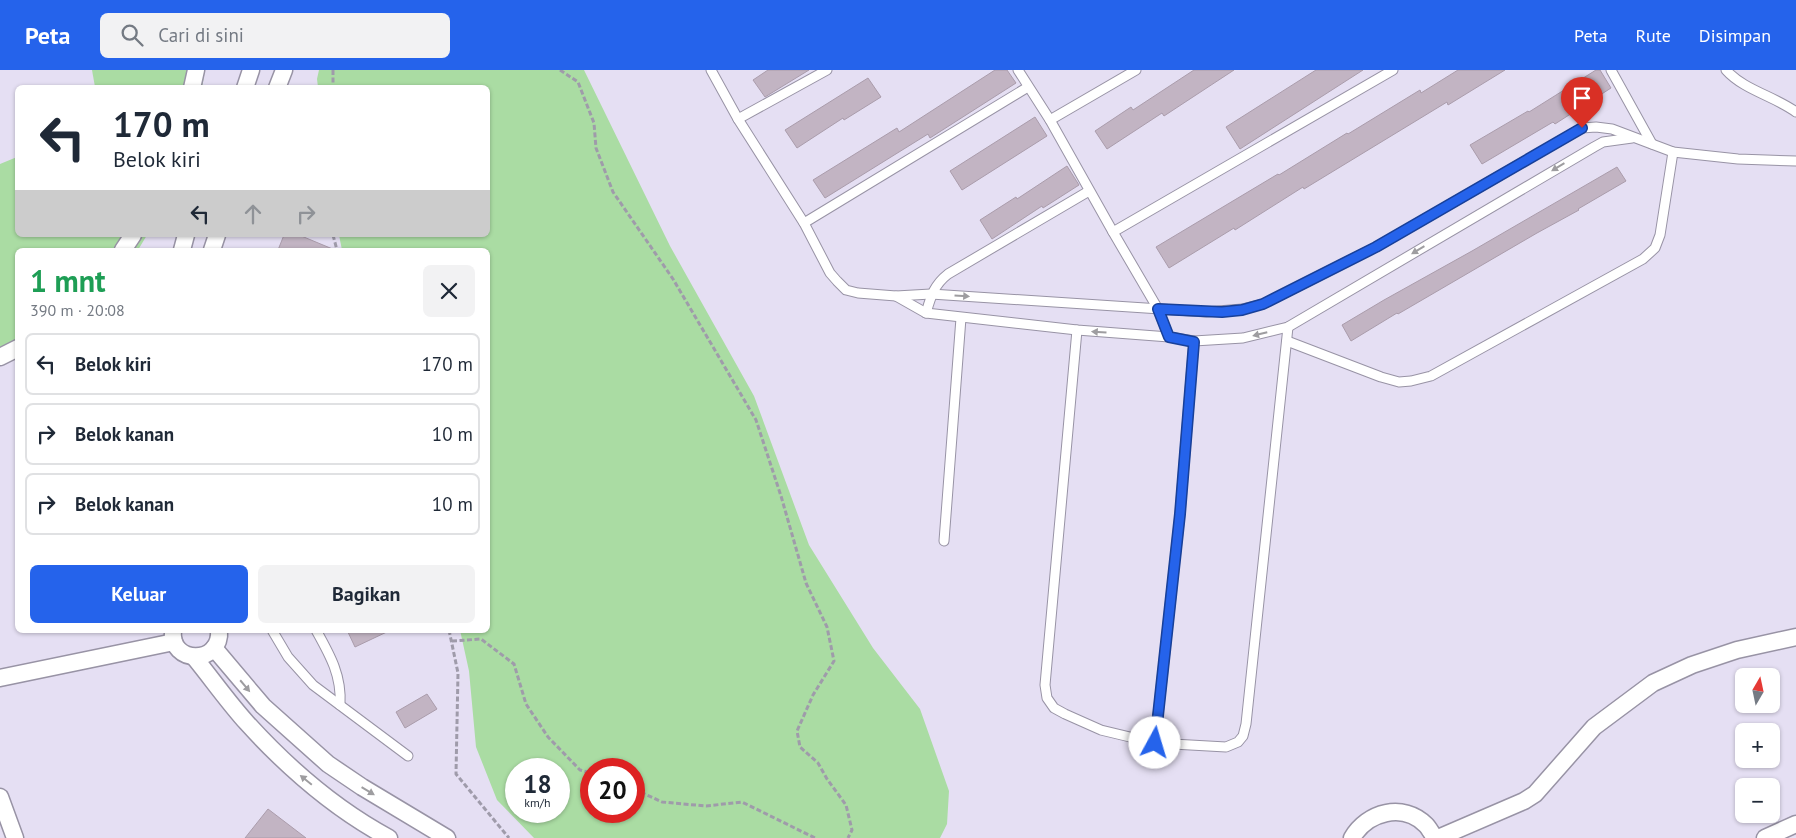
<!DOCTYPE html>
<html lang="id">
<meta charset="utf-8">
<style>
:root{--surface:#fff;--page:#f2f2f3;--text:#1f2937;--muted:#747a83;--line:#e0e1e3;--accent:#2563eb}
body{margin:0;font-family:"PT Sans",sans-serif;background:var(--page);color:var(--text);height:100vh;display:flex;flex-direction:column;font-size:19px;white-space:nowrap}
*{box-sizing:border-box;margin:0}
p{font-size:16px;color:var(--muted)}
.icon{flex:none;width:28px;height:28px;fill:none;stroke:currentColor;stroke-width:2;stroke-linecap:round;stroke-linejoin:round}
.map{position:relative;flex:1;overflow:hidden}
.details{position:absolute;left:15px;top:178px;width:475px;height:385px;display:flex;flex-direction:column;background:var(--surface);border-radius:8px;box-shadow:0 1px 4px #0004}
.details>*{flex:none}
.banner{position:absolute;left:15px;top:15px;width:475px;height:152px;border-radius:8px;box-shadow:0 1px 4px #0004;background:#fff;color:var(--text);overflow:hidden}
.needle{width:32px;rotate:9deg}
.fabs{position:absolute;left:1735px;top:598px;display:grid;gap:10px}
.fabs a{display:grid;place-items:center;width:45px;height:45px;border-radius:8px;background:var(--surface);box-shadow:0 1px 4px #0004;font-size:25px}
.speed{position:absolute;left:505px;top:688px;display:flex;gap:10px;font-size:25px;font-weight:700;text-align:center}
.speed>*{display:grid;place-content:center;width:65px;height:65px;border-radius:50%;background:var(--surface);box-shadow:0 1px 4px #0004;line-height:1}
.speed small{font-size:12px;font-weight:400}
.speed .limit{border:8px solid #d22;background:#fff;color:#111}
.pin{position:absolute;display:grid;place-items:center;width:42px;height:42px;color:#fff;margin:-51px -21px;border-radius:50% 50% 50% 0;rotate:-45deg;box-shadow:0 0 5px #0007}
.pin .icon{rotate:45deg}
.me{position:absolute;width:55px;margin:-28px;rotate:6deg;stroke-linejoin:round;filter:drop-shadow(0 0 4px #0008)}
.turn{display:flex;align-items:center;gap:18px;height:105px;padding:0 15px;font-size:22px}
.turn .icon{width:65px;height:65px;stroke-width:2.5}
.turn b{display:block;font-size:35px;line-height:42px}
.lanes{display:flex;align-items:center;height:48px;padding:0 15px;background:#0003;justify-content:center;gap:25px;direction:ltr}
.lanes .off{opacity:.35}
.round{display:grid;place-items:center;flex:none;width:52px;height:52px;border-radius:8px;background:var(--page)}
.overview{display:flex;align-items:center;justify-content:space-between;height:85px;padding:0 15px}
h1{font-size:30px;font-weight:800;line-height:38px;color:#1e9e55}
.primary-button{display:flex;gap:10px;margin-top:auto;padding:10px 15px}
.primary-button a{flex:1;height:58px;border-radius:8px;background:var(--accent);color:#fff;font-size:20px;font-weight:800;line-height:58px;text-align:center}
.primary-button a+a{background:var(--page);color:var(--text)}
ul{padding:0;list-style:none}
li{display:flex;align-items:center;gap:15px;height:62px;margin:0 10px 8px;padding:0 5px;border:2px solid var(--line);border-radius:8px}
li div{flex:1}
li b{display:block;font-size:19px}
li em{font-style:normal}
header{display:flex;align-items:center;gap:30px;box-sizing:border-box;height:70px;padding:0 25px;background:var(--accent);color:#fff}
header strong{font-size:24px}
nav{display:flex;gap:28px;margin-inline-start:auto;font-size:18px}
.search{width:350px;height:45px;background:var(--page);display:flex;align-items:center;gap:12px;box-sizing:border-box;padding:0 18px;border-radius:8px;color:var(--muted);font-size:19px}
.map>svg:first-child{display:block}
.green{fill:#aadca3;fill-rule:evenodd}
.building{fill:#c2b4c3;stroke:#aa9cab}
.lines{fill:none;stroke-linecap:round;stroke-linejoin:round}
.service-casing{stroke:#9893a5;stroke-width:11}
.minor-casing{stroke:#9893a5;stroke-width:19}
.path{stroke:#9f9baa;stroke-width:3;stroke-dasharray:5 2.5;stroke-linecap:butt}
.service{stroke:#fff;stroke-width:9}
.minor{stroke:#fff;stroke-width:16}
.oneway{fill:#9e9da0}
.route-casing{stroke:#184099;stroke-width:12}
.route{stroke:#2563eb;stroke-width:9}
</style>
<header>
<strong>Peta</strong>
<div class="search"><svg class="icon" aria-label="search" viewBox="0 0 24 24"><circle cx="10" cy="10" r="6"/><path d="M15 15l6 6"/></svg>Cari di sini</div>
<nav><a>Peta</a><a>Rute</a><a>Disimpan</a></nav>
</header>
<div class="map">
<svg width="1796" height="768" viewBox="0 0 1796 768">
<rect width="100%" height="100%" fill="#e5dff3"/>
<g class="green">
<path d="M92 0H205L202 18 95 17Z"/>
<path d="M319 0H584L670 176 754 326 809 475 873 578 920 639 949 721 947 754 940 768H534L497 730 476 677 469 601 460 560H488V180H342L339 165H488V18L318 17 317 9ZM516 699H559V741H516ZM591 699H634V741H591Z"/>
<path d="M17 87 18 165H147L138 180H18L17 283 0 292V94Z"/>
</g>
<g class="building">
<path d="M768 0H809L765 27 753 10Z"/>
<path d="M995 0H1007L1016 13 930 68 928 64 825 128 813 110 897 58 899 62Z"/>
<path d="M1194 0H1234L1164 46 1162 43 1107 79 1095 61 1131 37 1133 40Z"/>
<path d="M1316 0H1363L1240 79 1226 57Z"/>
<path d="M1458 0H1505L1448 35 1447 32 1304 119 1303 117 1235 160 1234 158 1169 198 1156 177 1278 104 1279 105 1347 63 1348 64 1420 20 1421 23Z"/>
<path d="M1596 0H1600L1611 18 1555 54 1553 52 1482 94 1470 75 1528 41 1529 42Z"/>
<path d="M868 8 881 27 844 50 843 48 797 78 785 60Z"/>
<path d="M1035 47 1047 66 962 120 950 101Z"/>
<path d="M1067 96 1079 115 1043 138 1042 136 992 169 980 150 1016 127 1017 129Z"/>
<path d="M1617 97 1626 111 1578 139 1579 140 1537 163 1398 244 1397 243 1351 271 1342 255 1384 230 1472 181Z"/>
<path d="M284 165H299L335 180H278Z"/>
<path d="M347 560H391L355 577Z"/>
<path d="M427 624 437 639 405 658 396 642Z"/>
<path d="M268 739 306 768H245Z"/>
</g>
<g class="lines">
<g class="service-casing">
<g id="service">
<path d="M711 0 738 49 804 153 830 203 837 211 846 220 858 223 896 226 931 224 1206 242 1242 239 1263 234 1376 177 1582 58 1596 57 1612 59 1673 82 1738 89 1796 91"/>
<path d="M1018 0 1050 50 1113 162 1158 239 1169 267"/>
<path d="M1611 0 1652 74"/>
<path d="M1726 0C1744 20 1774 26 1796 42"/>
<path d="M738 49 827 0"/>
<path d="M1050 50 1136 0"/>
<path d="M804 153 1028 17"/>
<path d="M1113 162 1393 0"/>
<path d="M896 226 926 243 1077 260 1169 267 1194 271 1243 268 1288 257 1594 77 1603 72 1632 68"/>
<path d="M926 243C931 226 934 215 948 204L1089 121"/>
<path d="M1077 260 1045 615 1047 628 1054 638 1065 644 1101 660 1155 673 1226 677 1238 672 1243 666 1246 654 1288 257"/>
<path d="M1287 271 1381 307 1399 312 1411 311 1431 306 1643 189 1655 178 1660 165 1673 82"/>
<path d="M944 471 961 248"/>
<path d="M272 560 288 587 313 615 408 686"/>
<path d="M316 560C330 585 342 606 340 635"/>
<path d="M1155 673 1180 444 1194 271"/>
</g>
</g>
<g class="minor-casing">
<g id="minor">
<path d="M192 18 196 0"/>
<path d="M245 18 251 0"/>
<path d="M277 18 284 0"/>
<path d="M123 180 133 165"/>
<path d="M182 180 186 165"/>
<path d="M212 180 217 165"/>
<path d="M0 287 18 278"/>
<path d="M173 560C169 595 222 595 219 560"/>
<path d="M214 578 263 636 328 694 362 717 447 768"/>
<path d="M194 587C212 609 228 632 247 653 287 697 335 739 389 768"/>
<path d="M0 608 174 572"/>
<path d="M0 727 15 768"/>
<path d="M1352 768C1367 742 1403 732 1426 755 1429 758 1432 764 1435 768"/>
<path d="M1438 768 1524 731 1535 724 1594 657 1653 613 1692 595 1737 580 1796 567"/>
<path d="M1765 768 1796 754"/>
</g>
</g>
<g class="path">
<path d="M333 0V18"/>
<path d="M560 0 578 12 594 53 596 78 613 122 673 209 756 350 781 426 806 513 827 557 834 591 813 625 797 661 800 677 818 693 827 709 846 735 852 760 848 768"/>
<path d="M333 165 337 180"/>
<path d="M449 560 458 603 456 704 509 768"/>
<path d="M452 571 481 569 514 594 526 634 548 667 580 700 591 703"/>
<path d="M634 719 662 732 706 736 742 732 815 768"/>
</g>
<use href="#service" class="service"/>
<use href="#minor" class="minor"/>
</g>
<defs><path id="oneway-solid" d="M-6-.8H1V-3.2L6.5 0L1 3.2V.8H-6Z" transform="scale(1.25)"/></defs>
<g class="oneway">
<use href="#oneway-solid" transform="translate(1558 97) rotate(149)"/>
<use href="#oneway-solid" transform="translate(1418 180) rotate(149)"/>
<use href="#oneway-solid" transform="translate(962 226) rotate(4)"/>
<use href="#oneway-solid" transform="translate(1099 262) rotate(-176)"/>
<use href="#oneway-solid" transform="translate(1260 264) rotate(166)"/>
<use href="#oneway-solid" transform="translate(245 616) rotate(50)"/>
<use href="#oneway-solid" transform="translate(306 710) rotate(-141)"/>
<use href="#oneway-solid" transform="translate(368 721) rotate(31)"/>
</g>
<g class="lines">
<g class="route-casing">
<path id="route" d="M1155 673 1180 444 1194 272 1169 267 1158 239 1222 242 1242 240 1263 234 1376 177 1582 58"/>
</g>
<use href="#route" class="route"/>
</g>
</svg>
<div class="fabs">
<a><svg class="needle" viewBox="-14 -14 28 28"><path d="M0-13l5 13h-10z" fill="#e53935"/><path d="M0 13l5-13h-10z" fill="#747a83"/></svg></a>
<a>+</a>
<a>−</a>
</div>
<div class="speed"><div>18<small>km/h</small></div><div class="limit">20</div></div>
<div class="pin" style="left:1582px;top:58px;background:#d93025"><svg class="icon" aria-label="arrive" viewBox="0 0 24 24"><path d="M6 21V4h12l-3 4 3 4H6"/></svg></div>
<svg class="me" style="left:1155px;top:673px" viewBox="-20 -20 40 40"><circle r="19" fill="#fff"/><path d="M0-13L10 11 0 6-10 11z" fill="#2563eb"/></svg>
<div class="banner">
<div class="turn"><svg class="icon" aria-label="left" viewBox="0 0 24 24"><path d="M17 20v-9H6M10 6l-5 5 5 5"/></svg><div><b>170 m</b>Belok kiri</div></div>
<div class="lanes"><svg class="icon" aria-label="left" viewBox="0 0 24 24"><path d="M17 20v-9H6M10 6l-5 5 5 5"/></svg><svg class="icon off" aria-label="ahead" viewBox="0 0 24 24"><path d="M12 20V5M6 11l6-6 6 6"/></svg><svg class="icon off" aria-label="right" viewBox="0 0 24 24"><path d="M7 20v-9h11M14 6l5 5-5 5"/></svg></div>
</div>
<section class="details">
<div class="overview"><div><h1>1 mnt</h1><p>390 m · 20:08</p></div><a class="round"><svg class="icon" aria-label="close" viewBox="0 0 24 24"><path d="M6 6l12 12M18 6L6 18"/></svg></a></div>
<ul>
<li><svg class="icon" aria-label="left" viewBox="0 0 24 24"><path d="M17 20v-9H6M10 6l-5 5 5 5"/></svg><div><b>Belok kiri</b></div><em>170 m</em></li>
<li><svg class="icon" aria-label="right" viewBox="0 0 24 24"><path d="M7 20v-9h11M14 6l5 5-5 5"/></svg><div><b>Belok kanan</b></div><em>10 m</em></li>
<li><svg class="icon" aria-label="right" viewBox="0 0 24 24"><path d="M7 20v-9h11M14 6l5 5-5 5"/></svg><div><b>Belok kanan</b></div><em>10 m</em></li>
</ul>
<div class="primary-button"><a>Keluar</a><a>Bagikan</a></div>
</section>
</div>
